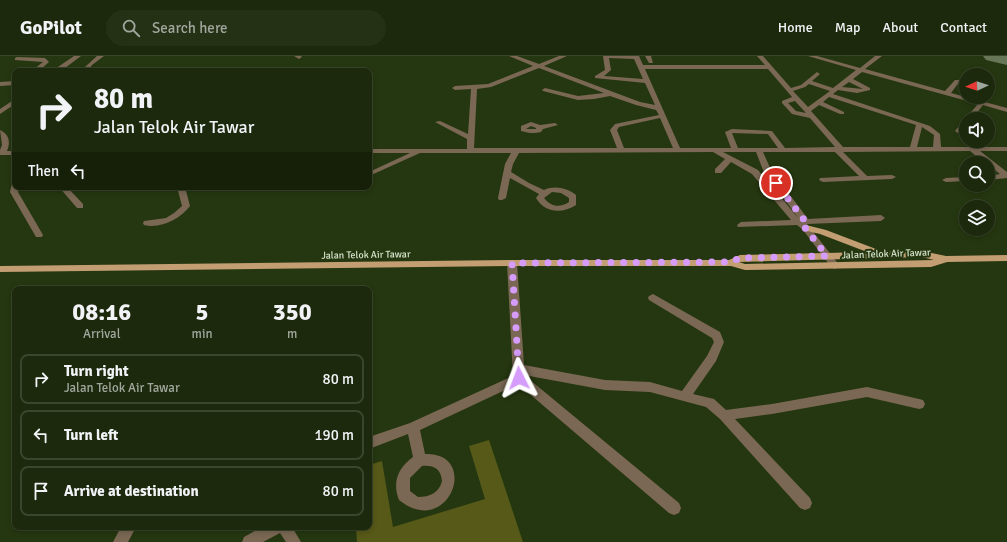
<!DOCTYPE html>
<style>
:root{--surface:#1c290c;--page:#253115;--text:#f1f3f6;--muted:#a0a69d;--line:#3a452d}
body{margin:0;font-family:Signika,sans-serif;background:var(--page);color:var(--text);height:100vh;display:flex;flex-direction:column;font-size:15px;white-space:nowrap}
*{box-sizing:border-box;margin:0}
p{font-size:13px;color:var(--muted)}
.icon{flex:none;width:22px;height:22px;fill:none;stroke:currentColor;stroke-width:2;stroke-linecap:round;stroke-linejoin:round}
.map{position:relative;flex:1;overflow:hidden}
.panel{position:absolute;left:12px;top:230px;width:360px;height:244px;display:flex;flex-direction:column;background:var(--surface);border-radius:8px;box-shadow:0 2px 6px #0003,0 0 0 1px var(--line)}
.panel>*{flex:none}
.hud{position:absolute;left:12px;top:12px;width:360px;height:122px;border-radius:8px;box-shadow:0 2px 6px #0003,0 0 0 1px var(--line);background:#1c290c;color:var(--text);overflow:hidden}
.needle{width:26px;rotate:266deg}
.tools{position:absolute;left:959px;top:12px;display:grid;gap:8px}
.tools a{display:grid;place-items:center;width:36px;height:36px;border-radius:50%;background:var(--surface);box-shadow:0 2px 6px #0003,0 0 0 1px var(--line);font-size:20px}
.pin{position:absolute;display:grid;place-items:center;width:34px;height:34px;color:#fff;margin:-17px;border:2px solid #fff;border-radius:50%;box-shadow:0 1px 4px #0007}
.me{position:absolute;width:44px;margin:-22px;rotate:357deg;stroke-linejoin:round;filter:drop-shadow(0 0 3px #0008)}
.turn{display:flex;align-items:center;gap:14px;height:84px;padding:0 16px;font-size:18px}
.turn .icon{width:52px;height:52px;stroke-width:2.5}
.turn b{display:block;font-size:28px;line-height:34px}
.then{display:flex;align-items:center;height:38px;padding:0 16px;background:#0003;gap:8px;font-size:15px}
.eta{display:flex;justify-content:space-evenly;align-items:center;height:68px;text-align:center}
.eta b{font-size:24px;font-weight:700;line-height:28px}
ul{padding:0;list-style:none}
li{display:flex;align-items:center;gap:12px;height:50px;margin:0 8px 6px;padding:0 8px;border:2px solid var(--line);border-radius:8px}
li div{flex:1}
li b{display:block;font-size:15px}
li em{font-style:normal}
header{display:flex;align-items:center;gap:24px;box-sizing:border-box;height:56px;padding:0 20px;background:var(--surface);border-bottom:1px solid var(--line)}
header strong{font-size:19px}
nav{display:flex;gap:22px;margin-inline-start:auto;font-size:14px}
.search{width:280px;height:36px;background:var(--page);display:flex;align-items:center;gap:10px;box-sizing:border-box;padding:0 14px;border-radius:22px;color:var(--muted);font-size:15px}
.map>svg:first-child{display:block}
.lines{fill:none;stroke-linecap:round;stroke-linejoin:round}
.taxiway{fill:#667656;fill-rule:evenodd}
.building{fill:#575918}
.minor{fill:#7a6854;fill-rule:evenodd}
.major{fill:#c39e73;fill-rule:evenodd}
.route{stroke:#d59cfb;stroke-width:7;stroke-dasharray:0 12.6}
.labels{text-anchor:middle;stroke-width:4;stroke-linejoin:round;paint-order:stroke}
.street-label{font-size:10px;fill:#d5e2cb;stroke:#253710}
</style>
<header>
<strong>GoPilot</strong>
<div class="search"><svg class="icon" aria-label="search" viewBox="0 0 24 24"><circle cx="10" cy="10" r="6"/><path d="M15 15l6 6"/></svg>Search here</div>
<nav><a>Home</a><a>Map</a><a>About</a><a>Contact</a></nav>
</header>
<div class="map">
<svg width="1007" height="486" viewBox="0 0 1007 486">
<rect width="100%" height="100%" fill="#253710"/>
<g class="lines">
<path class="taxiway" d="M983 0H1007V9L986 4Z"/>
</g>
<path class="building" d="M489 384 523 486H357L356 471H369V409L382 405 393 471 485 443 469 390Z"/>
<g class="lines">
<g class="minor">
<path d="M74 0H81L65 12 85 11 97 0H104L92 9 88 15H55V13Z"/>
<path d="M294 0H301L302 1 299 3Z"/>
<path d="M509 0H517L539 8 559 0H567L544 10 640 46 655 49 645 27 595 22V20L605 14 603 0H639L643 9H765L757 0H763L791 32 801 29 817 16 820 18 812 25 833 32 856 14 808 0H817L860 12 875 0H882L865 13 945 35 955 24H959L960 25 951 37 1007 52V56L983 49 972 63H966V70L958 77 955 75 978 48 862 16 853 23 870 32V34L857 37 838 34 833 38 930 70 940 78 941 91H1007V95H980L1007 116V122L988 124V120L1000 118 988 109V107H985L970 95 843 96 867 120 892 119 896 121 892 123 823 126 819 124 820 122 859 120 835 96H763L771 114 808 163 881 159 885 162 881 165 807 168 840 210 835 213 832 212 803 174 797 169 738 171 737 169 741 166 791 164 752 118 731 106 721 117H715V113L725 103 713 96 519 97 513 108 511 116 529 127 544 134C555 129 567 132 576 139V149C562 158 545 157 536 142L539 138 510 122 506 142 502 144H499L498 142 505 108 511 97H420L369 120V116L410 97H369V93H467V83L435 66 440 65 468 78 471 33 455 34 452 32 455 30 488 28 533 10ZM609 2 634 3 643 23 604 20 611 14ZM539 12 604 37 578 40 545 32 542 34 543 35 578 44 594 43 610 40 636 49 656 54 659 59 615 68 610 74 617 92H474L477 33 491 31ZM645 13H768L792 41 782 45V47L792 58 810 62 835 91 785 92 772 75 732 73 725 76 731 92H680ZM849 26 863 33 842 31ZM809 28 830 35 808 51 793 35 805 31ZM829 41 916 69 910 91H843L811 55 819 49 840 58H844V56L823 46ZM795 45 806 57 796 55 788 47ZM660 62 673 92H624L617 74 619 71ZM922 71 934 79 933 91H917ZM732 77 768 78 778 92H738ZM723 96H756L763 114 799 163 758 114ZM552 136 561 137 569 142V146C560 152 551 151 544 142Z"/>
<path d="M645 0H651L653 7H649Z"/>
<path d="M17 1 45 2 49 6 41 13 46 15H37L34 13 43 6 15 4V2Z"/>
<path d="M15 25V29L0 30V26Z"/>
<path d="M15 43V48L0 58V53Z"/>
<path d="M531 66 540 69 555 67 558 69 543 73 541 76C534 78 528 77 521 75V70ZM531 70 536 72V73H526Z"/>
<path d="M0 74C9 78 11 86 7 95H15V99H0V94L2 89Z"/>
<path d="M966 121V125L946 126 942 124 946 122Z"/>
<path d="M12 127H15V131H19L18 136 43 179 42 181H36L10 136Z"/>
<path d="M59 131H67L83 148V152H77Z"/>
<path d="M177 131H185L190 150C180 163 161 173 144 169L143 167 144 165 166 162 174 157 182 150Z"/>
<path d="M512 204 517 207 524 309 605 324 650 326 682 335 707 300 714 286 712 282 649 244 648 242 649 240 653 238 720 276 724 286 716 305 693 338 714 343 726 354 772 348 867 331 919 343 923 344 925 348 923 352 919 353 867 341 772 358 735 363 810 442 812 447 810 452 805 454 800 452 720 363 706 351 650 336 605 334 524 319 679 447 681 452 679 457 674 459 669 457 518 328 420 374 425 398C481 396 449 484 399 444 392 426 398 412 413 401L408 378 369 393V381L410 367 513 320 507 207ZM422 410C434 409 441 413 442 425 439 437 430 441 418 441L410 435V422Z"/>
<path d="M121 471H136L128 486H113Z"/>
<path d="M262 471H292L301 486H286L280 477 263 486H242L244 481Z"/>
</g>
<path class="major" d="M806 169 826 174 876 193 877 196 922 195 946 200 1007 199V205L947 206 931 211 745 214 731 210H512L0 216V210L512 204H729L740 199 867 196 820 178 803 174 802 172ZM922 201 934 204 745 208 739 206Z"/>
</g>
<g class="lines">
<path class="route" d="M519 322 512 207 731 206 740 202 827 200 802 168 805 165 776 127"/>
</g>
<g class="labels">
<g class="street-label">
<text transform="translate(886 197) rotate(-2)" y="4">Jalan Telok Air Tawar</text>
<text transform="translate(366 198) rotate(-1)" y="4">Jalan Telok Air Tawar</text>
</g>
</g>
</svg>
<div class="tools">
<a><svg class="needle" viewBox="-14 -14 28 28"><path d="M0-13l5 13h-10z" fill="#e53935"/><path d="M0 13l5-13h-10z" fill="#a0a69d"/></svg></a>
<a><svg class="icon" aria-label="sound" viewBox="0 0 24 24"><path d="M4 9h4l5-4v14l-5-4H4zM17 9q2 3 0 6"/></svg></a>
<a><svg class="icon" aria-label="search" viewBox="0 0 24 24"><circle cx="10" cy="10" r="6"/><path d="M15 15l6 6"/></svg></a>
<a><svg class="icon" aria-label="layers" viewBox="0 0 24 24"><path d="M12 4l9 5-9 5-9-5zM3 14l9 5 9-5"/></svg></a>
</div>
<div class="pin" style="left:776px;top:127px;background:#d93025"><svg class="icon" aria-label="arrive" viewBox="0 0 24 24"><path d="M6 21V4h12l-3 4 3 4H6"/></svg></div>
<svg class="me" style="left:519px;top:322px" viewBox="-20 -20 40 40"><path d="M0-17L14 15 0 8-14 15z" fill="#d59cfb" stroke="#fff" stroke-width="4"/></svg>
<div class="hud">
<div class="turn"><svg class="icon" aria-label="right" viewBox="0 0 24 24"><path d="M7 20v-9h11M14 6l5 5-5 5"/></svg><div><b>80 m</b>Jalan Telok Air Tawar</div></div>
<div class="then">Then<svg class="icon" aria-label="left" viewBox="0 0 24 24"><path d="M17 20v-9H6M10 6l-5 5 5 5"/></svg></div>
</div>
<section class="panel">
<div class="eta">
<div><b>08:16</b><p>Arrival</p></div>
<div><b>5</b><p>min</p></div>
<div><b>350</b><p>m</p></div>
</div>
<ul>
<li><svg class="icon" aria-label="right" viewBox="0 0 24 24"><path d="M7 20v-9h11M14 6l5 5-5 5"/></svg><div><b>Turn right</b><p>Jalan Telok Air Tawar</p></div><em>80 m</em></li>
<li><svg class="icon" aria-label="left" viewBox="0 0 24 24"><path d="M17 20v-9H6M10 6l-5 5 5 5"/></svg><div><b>Turn left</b></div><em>190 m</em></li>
<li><svg class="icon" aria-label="arrive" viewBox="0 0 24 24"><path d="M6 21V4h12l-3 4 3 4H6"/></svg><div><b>Arrive at destination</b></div><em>80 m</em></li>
</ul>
</section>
</div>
